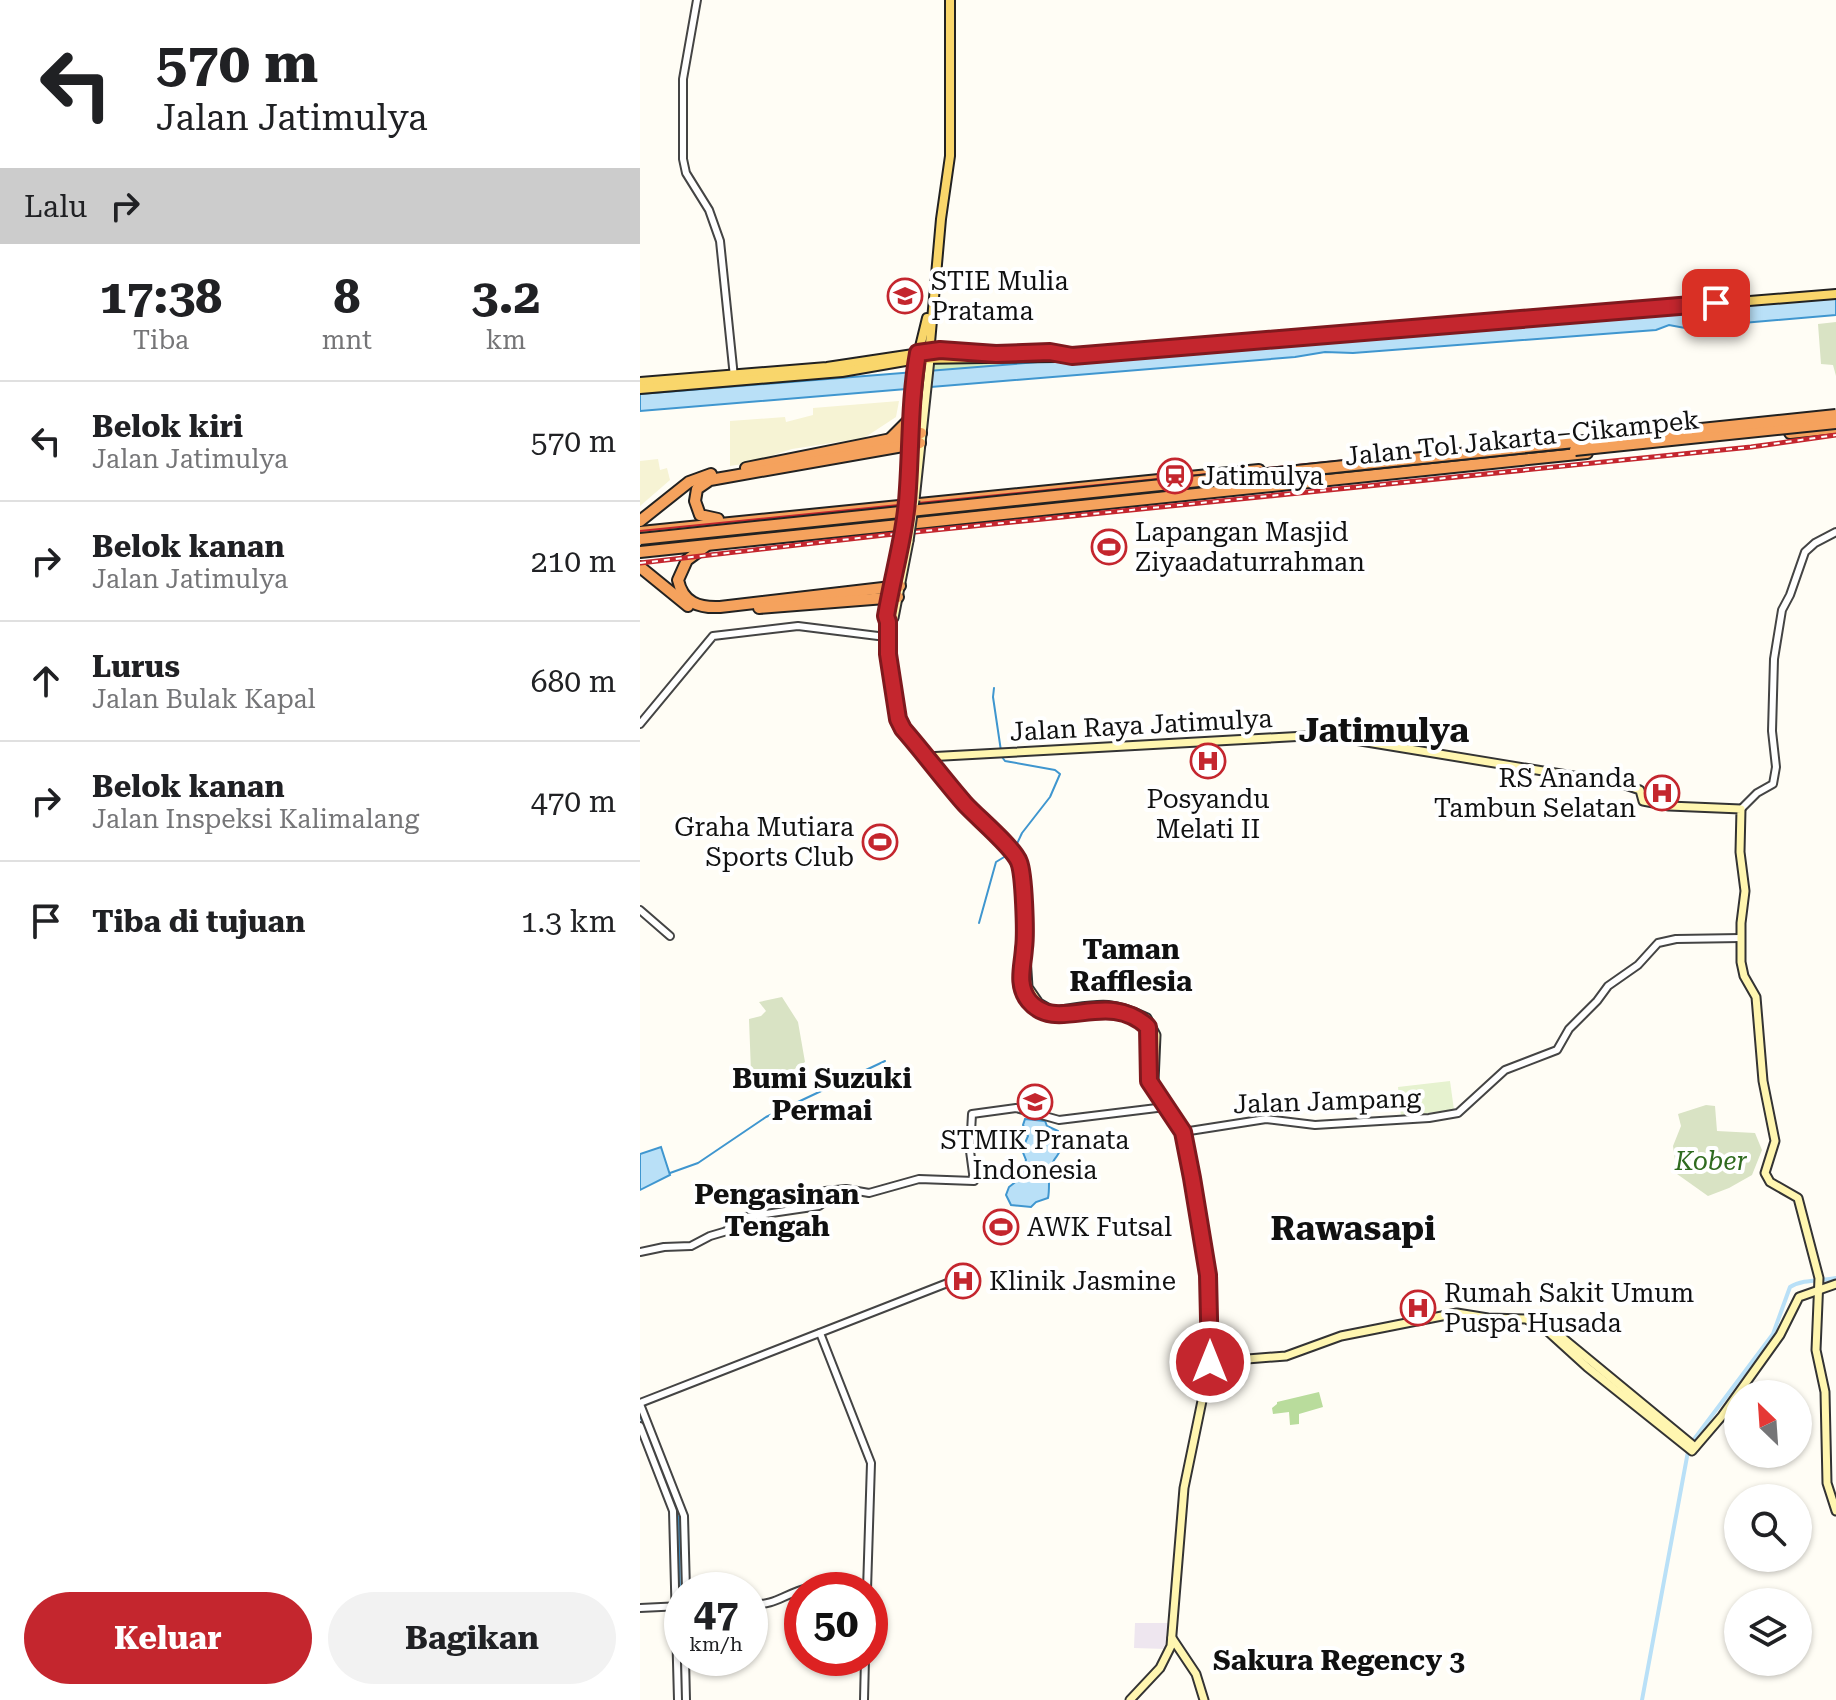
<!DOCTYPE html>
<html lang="id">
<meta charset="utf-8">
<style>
:root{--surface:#fff;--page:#f2f2f2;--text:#202124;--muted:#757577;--line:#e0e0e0;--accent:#c4262e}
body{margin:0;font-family:"Roboto Serif",serif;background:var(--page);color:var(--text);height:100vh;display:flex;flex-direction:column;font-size:30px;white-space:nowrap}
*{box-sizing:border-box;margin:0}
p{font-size:26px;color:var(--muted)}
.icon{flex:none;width:44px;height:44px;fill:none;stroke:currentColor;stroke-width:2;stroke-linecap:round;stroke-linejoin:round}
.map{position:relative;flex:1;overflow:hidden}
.drawer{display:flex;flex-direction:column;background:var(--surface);width:640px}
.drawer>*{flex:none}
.banner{background:#fff;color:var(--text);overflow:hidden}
.needle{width:52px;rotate:335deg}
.controls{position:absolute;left:1084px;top:1380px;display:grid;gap:16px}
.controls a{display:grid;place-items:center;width:88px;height:88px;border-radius:50%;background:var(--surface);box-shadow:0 2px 6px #0004;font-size:40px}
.speed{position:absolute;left:24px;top:1572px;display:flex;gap:16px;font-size:40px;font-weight:700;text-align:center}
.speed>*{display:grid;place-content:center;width:104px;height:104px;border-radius:50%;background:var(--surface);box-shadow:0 2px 6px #0004;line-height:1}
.speed small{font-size:20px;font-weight:400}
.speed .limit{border:12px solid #d22;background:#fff;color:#111}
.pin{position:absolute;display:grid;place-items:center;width:68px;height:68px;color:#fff;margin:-34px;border-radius:16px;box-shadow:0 4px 12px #0006}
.me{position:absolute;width:88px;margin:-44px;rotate:0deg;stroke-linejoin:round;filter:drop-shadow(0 0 6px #0008)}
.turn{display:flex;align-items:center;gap:28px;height:168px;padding:0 24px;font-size:36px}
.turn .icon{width:104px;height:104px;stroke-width:2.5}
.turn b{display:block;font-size:56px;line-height:68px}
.then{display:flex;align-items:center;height:76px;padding:0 24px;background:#0003;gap:16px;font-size:30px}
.eta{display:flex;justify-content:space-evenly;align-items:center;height:136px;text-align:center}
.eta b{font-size:48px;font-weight:700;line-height:56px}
.cta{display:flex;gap:16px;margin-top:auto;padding:16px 24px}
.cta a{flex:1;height:92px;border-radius:48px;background:var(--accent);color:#fff;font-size:32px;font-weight:700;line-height:92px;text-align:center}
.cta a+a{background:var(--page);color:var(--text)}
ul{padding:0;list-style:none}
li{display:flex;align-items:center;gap:24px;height:120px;padding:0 24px;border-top:2px solid var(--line)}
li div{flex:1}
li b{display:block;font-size:30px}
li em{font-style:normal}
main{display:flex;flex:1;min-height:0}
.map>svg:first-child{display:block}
.industrial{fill:#eee6ef}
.farmland{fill:#f6f3d4}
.green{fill:#d5ebbd}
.forest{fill:#b9dc9c}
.cemetery{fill:#d9e3c4}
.pitch{fill:#e6f2cf}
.water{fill:#b9e0f7;stroke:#3f96cf;stroke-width:2}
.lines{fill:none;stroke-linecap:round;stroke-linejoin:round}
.stream{stroke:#3f96cf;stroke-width:2}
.canal{stroke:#b9e0f7;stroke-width:4}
.tertiary-casing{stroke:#444;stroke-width:10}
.secondary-casing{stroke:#333;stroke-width:11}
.primary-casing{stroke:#222;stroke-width:12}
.motorway-casing{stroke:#222;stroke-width:14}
.tertiary{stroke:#fff;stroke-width:6}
.secondary{stroke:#fff6b0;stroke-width:7}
.primary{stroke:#f9d66b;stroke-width:8}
.motorway{stroke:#f5a25d;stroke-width:10}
.tram{stroke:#c4262e;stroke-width:2}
.rail-casing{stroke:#c4262e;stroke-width:5}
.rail{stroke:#fff;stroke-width:2;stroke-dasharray:6;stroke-linecap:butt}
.secondary-bridge-casing{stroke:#333;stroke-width:11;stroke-linecap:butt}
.motorway-bridge-casing{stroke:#222;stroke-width:14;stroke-linecap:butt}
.secondary-bridge{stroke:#fff6b0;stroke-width:7}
.motorway-bridge{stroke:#f5a25d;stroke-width:10}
.route-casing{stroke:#7f191e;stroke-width:20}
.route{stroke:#c4262e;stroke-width:14}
.labels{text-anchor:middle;stroke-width:8;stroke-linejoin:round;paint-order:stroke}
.poi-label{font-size:26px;fill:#111;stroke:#fff;text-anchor:start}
.street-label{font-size:26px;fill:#111;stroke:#fff}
.park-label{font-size:26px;font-style:italic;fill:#2f6b1f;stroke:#fff}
.neighbourhood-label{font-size:28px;font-weight:bold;fill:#111;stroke:#fff}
.district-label{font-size:34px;font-weight:bold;fill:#111;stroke:#fff}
</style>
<main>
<section class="drawer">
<div class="banner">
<div class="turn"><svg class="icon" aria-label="left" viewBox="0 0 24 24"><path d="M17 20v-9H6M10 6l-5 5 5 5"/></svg><div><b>570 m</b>Jalan Jatimulya</div></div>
<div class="then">Lalu<svg class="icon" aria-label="right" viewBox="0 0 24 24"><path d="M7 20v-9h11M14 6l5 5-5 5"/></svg></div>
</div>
<div class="eta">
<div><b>17:38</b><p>Tiba</p></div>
<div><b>8</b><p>mnt</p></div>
<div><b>3.2</b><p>km</p></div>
</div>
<ul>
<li><svg class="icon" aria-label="left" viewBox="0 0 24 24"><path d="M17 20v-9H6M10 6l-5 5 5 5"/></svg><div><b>Belok kiri</b><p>Jalan Jatimulya</p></div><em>570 m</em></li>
<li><svg class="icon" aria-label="right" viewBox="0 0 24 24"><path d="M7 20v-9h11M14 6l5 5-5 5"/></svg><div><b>Belok kanan</b><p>Jalan Jatimulya</p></div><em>210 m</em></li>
<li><svg class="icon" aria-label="ahead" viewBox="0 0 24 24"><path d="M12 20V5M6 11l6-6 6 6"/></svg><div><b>Lurus</b><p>Jalan Bulak Kapal</p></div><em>680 m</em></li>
<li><svg class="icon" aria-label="right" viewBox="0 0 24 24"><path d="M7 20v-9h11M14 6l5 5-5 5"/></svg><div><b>Belok kanan</b><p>Jalan Inspeksi Kalimalang</p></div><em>470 m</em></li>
<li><svg class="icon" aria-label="arrive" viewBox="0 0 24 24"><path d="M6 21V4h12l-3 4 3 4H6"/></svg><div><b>Tiba di tujuan</b></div><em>1.3 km</em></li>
</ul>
<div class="cta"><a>Keluar</a><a>Bagikan</a></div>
</section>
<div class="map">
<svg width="1196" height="1700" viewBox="0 0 1196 1700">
<rect width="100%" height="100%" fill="#fffdf5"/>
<path class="industrial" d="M495 1623H530L526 1649 494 1648Z"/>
<g class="farmland">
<path d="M259 401 256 417 224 438 152 449 109 463 90 466V421L145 417 146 422 173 415V408Z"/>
<path d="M18 459 20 470 27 468 30 480 0 506V461Z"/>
</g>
<path class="green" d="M1196 294V298L275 372 277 359 416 357Z"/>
<path class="forest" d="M679 1392 683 1407 659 1414V1424L650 1425 649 1412 633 1414 632 1408 637 1404V1402Z"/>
<g class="cemetery">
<path d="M1196 322V376L1193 365 1181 364 1178 324Z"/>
<path d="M142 997 158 1022 165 1062 137 1081 133 1074 118 1082 111 1072 109 1019 121 1016 126 1011 119 1002Z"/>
<path d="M1066 1105 1075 1106 1077 1131 1115 1133 1122 1150 1112 1175 1089 1188 1068 1196 1037 1174 1033 1146 1041 1126 1038 1114Z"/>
</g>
<path class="pitch" d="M810 1081 814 1110 761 1116 758 1087Z"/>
<g class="water">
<path d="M1196 298V315L1045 328 1029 325 1016 330 713 353 685 352 655 357 0 411V394Z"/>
<path d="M385 1119 405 1121 407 1126 418 1131C424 1162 416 1148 410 1170 408 1179 410 1189 408 1198L396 1202 391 1207 371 1205 366 1195 369 1187 378 1180 386 1160 382 1150 388 1136 383 1125Z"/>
<path d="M21 1147 30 1175 0 1190V1154Z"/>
</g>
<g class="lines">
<g class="stream">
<path d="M354 688 353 697 361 751"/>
<path d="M362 757 365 761 415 770 420 774 410 797 382 833 374 850"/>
<path d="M339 923 356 862 369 854"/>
<path d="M30 1173 58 1163 126 1117 245 1061"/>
<path d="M0 1416 39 1519 40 1603"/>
<path d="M40 1609 41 1700"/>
</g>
<path class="canal" d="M1002 1700 1049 1446 1133 1334 1150 1287C1163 1279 1181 1281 1196 1278"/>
<g class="tertiary-casing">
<g id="tertiary">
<path d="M57 0 43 79V159L46 173 69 210 80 241 94 377"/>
<path d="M0 724 73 636 158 626 246 637"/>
<path d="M1101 809 1117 793 1133 784 1136 767 1132 731 1134 659 1142 610 1150 595 1165 552 1175 543 1196 532"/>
<path d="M0 910 30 936"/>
<path d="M543 1132 626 1119 675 1125 789 1118 818 1113 865 1070 917 1050 929 1029 957 1001 968 986 998 965 1018 943 1036 939 1101 938"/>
<path d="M0 1252 24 1247 51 1246 70 1236 87 1231 92 1219 179 1206 183 1203 185 1191 206 1189 229 1193 279 1179 334 1181 330 1151 332 1114 376 1108 419 1120 525 1107"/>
<path d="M180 1333 231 1463 227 1590"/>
<path d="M0 1403 328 1275"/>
<path d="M0 1404 44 1516 46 1590"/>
<path d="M0 1426 33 1511 38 1700"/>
<path d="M110 1605C135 1604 137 1599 158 1591 178 1583 205 1586 227 1586"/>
<path d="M0 1608 42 1606"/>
<path d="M45 1658 46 1700"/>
<path d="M224 1700 225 1658"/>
</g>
</g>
<g class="secondary-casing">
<g id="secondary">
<path d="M270 420 277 359"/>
<path d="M268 489 269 441"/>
<path d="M275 500 290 359"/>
<path d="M261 539 246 616 248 654 259 724 324 803 372 851 380 863 388 987 399 1003 413 1011C455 1006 467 998 507 1018L516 1035 514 1082"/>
<path d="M248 622 254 618 269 541"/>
<path d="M286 757 684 735 982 784 1000 790 1003 801 1029 806 1101 809 1100 852 1105 891 1101 923V962L1104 976 1116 997 1123 1081 1135 1141 1125 1173 1130 1182 1158 1198 1179 1278 1176 1350 1185 1392 1187 1483 1196 1511"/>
<path d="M384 948C377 972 380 1010 411 1015 420 1017 428 1014 436 1012 460 1008 489 1009 508 1027L509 1081 543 1132 552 1178 568 1275 570 1362 544 1488 531 1646 520 1668 490 1700"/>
<path d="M913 1330 1055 1447"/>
<path d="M570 1362 646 1356 701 1336 817 1313 848 1318 886 1319 903 1327 947 1367 1052 1451 1082 1416 1140 1335 1159 1297 1196 1284"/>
<path d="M532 1638 556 1674 564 1700"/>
</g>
</g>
<g class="primary-casing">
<g id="primary">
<path d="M289 354 301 219 310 156V0"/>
<path d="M278 355 287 318"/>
<path d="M0 382 187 367 300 350 351 354"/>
<path d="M0 389 202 372 277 359 416 357 1196 294"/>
</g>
</g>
<g class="motorway-casing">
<g id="motorway">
<path d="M1150 433 1196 428"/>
<path d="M251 438 270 419"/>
<path d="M106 468 281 433"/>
<path d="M78 519 60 515 55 501 57 489 70 480 280 443"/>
<path d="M0 521 49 482 71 474"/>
<path d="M0 532 619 470"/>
<path d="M66 546 47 560 38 580C43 603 59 608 80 607L260 586"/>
<path d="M0 552 947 453"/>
<path d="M0 567 48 606"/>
<path d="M119 608 258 597"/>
</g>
</g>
<use href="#tertiary" class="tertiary"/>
<use href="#secondary" class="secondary"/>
<use href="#primary" class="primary"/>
<use href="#motorway" class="motorway"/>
<path class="tram" d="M0 531 756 455"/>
<g class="rail-casing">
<path id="rail" d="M0 563 245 535 1111 447 1196 435"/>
</g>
<use href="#rail" class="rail"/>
<g class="secondary-bridge-casing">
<g id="secondary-bridge">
<path d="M261 539 268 489"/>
<path d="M269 541 275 500"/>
</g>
</g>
<g class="motorway-bridge-casing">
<g id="motorway-bridge">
<path d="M935 450 1196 423"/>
<path d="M0 539 1196 415"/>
</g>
</g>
<use href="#secondary-bridge" class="secondary-bridge"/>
<use href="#motorway-bridge" class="motorway-bridge"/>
</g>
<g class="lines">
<g class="route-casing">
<path id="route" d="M570 1362 568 1275 552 1178 543 1132 509 1081 508 1027C467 988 417 1035 389 1001 376 985 383 966 384 948 386 934 384 874 379 862 374 848 338 818 325 804 304 780 284 753 263 729L258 719 248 654V622L246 616C253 574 266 531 268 488 271 443 270 398 278 353L300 350 356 354 410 352 432 356 1076 303"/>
</g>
<use href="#route" class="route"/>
</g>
<defs>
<g id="university-ring" transform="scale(1.8)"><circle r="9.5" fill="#fff" stroke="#c4262e" stroke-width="1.5"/><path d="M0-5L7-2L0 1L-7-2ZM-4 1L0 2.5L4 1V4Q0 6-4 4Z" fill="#c4262e"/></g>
<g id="station-ring" transform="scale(1.8)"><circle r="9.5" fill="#fff" stroke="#c4262e" stroke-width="1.5"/><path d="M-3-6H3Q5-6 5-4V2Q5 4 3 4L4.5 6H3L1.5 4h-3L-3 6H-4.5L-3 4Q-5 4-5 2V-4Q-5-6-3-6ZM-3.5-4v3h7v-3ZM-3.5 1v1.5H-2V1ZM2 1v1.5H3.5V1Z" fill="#c4262e"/></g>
<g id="stadium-ring" transform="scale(1.8)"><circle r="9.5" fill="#fff" stroke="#c4262e" stroke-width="1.5"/><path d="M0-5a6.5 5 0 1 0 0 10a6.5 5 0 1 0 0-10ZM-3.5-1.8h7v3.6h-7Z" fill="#c4262e"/></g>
<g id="hospital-ring" transform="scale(1.8)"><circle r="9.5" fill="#fff" stroke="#c4262e" stroke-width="1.5"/><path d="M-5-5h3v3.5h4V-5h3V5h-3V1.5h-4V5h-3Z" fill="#c4262e"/></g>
</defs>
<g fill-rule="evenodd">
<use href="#university-ring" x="265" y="296"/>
<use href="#station-ring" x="535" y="476"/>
<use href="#stadium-ring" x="469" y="547"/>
<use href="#hospital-ring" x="568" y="761"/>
<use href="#hospital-ring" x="1022" y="793"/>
<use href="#stadium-ring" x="240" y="842"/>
<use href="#university-ring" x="395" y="1102"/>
<use href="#stadium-ring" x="361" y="1227"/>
<use href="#hospital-ring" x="323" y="1281"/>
<use href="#hospital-ring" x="778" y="1308"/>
</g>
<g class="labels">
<g class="poi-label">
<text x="291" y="290">STIE Mulia<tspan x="291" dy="30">Pratama</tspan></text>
<text x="561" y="485">Jatimulya</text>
<text x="495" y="541">Lapangan Masjid<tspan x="495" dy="30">Ziyaadaturrahman</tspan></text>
<text x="996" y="787" text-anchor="end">RS Ananda<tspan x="996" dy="30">Tambun Selatan</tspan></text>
<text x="568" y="808" text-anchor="middle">Posyandu<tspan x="568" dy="30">Melati II</tspan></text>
<text x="214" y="836" text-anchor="end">Graha Mutiara<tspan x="214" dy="30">Sports Club</tspan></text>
<text x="395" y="1149" text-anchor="middle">STMIK Pranata<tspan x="395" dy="30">Indonesia</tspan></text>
<text x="387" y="1236">AWK Futsal</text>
<text x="349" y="1290">Klinik Jasmine</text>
<text x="804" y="1302">Rumah Sakit Umum<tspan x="804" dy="30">Puspa Husada</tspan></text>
</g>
<g class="street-label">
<text transform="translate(882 438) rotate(-6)" y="9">Jalan Tol Jakarta–Cikampek</text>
<text transform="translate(501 725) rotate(-3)" y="9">Jalan Raya Jatimulya</text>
<text transform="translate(687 1101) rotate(-2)" y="9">Jalan Jampang</text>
</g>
<g class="park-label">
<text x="1071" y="1170">Kober</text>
</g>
<g class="neighbourhood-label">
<text x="491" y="959">Taman<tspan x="491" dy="32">Rafflesia</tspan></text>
<text x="182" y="1088">Bumi Suzuki<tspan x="182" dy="32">Permai</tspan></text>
<text x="137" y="1204">Pengasinan<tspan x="137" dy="32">Tengah</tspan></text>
<text x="699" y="1670">Sakura Regency 3</text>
</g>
<g class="district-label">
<text x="744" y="742">Jatimulya</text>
<text x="713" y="1240">Rawasapi</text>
</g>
</g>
</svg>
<div class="controls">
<a><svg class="needle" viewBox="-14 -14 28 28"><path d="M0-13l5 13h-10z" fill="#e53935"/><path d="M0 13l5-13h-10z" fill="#757577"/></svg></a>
<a><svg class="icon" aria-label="search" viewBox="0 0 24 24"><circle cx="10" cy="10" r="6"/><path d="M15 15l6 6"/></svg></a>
<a><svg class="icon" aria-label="layers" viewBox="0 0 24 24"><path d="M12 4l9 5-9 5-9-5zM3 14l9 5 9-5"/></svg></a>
</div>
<div class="speed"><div>47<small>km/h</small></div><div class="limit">50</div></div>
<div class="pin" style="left:1076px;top:303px;background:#d93025"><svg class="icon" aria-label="arrive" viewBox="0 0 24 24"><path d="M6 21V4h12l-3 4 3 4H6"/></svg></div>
<svg class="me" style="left:570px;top:1362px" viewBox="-20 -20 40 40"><circle r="17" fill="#c4262e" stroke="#fff" stroke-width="3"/><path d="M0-11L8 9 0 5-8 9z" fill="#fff"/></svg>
</div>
</main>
